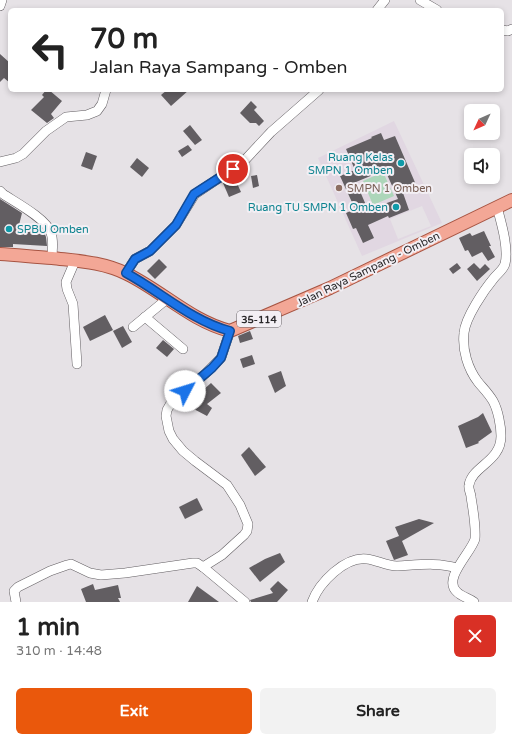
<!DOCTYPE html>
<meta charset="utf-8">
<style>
:root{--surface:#fff;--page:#f2f2f2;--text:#222;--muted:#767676;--accent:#ea580c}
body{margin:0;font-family:"Varela Round",sans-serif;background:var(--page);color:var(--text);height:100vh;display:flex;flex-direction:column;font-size:15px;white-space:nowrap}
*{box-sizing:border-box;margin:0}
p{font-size:13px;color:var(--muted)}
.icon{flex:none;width:22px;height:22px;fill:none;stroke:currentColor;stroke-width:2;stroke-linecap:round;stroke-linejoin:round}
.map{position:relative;height:602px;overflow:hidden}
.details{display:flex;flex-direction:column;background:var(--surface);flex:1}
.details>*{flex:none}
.hud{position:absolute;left:8px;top:8px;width:496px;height:84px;border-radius:6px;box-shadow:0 2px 6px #0003;background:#fff;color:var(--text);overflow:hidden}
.needle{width:26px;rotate:226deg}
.controls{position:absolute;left:464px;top:104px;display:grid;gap:8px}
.controls a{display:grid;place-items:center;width:36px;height:36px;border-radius:6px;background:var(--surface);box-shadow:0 2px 6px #0003;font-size:20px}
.pin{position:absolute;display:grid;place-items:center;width:34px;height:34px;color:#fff;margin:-17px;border:2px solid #fff;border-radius:50%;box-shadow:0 1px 4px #0007}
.me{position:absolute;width:44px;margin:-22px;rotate:50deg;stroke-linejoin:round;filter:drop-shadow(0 0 3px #0008)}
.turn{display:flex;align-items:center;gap:14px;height:84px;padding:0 16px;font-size:18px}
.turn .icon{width:52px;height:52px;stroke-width:2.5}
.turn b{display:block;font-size:28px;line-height:34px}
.round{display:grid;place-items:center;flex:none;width:42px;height:42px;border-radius:6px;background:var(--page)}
.head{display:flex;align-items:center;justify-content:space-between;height:68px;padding:0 16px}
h1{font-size:24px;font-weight:700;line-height:30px}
.primary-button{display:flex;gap:8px;margin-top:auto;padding:8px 16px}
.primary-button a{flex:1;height:46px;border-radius:6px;background:var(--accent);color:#fff;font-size:16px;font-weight:700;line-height:46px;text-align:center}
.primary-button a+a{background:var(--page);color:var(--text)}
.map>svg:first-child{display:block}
.built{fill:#e1d7e2;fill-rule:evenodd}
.green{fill:#add6ba}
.building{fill:#625e62;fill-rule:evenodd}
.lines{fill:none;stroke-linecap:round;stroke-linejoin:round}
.minor-casing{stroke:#625e62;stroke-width:10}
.major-casing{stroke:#a75442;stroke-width:14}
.minor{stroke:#fff;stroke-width:9}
.major{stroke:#f3a796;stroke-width:12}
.route-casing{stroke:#114b97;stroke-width:10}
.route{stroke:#1a73e8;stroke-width:7}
.culture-dot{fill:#0f9aa8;stroke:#f3eff4;stroke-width:1.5}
.education-dot{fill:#8d6e63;stroke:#f3eff4;stroke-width:1.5}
.labels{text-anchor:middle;stroke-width:4;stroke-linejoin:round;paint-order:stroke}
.shield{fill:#f3eff4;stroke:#666366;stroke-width:1}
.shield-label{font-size:10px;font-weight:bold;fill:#292729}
.culture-label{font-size:11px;fill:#0d838f;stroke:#f3eff4;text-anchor:end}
.education-label{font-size:11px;fill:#785e54;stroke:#f3eff4;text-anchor:start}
.street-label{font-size:11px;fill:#292729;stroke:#f3eff4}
</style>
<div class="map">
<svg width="512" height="602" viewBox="0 0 512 602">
<rect width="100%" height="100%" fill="#e6e2e6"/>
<path class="built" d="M394 121 442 223 362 256 318 158ZM381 133 380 157 371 137ZM395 136 417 187 386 140ZM346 149 373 152 351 162ZM370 162 375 174 360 181 354 168ZM352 172 365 203 354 208 340 176ZM404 197 409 210 389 218 384 204ZM422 206 431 226 398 239 390 219ZM358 207 365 224 353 229 346 213Z"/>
<path class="green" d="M383 172 394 196 373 205 363 181Z"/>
<g class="building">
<path d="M0 54 10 63V83L4 78 0 82Z"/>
<path d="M46 90H49L62 101 51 114 54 118 47 123 31 110 44 97 42 95Z"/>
<path d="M167 90H189L171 106 161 95Z"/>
<path d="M251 101 257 107 254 110 264 121 259 126 256 123H250L240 113Z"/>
<path d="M190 125 202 140 195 145 183 131Z"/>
<path d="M381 133 384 140 395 136 417 187 403 193 409 210 389 218 388 216 368 225 374 238 363 243 356 228 353 229 346 213 355 209 340 176 355 170 346 149 372 138 371 137ZM385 170 398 199 384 204V206L369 212 356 182Z"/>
<path d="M188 145 192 150 182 157 178 151Z"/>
<path d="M86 152 97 156 92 170 81 166Z"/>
<path d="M137 158 149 168 142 177 130 167Z"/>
<path d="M257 175 259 186 253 188 251 176Z"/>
<path d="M235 179 241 192 229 197 223 183Z"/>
<path d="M0 199 22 213 19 225H32V230L44 232 46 237 47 246 13 244V247H0Z"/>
<path d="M484 231 491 246H489L495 257 488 261 482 252 472 257 468 250 465 251 459 238 470 233 472 236Z"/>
<path d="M159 259 167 267 155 279 147 271Z"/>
<path d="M457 263 461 268 453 274 449 269Z"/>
<path d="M474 263 480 269 485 264 490 269 477 281 467 269Z"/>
<path d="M105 315 113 330 90 341 83 327Z"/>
<path d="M123 326 132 342 122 348 113 331Z"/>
<path d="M250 331 253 339 240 343 238 336Z"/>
<path d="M163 340 174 349 167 357 156 348Z"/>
<path d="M252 355 255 364 243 368 240 359Z"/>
<path d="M281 371 286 386 275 393 268 376Z"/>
<path d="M211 383 221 393 207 404 212 408 207 416 190 407 202 391Z"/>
<path d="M483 413 492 432 478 442 479 443 466 448 458 426 478 417Z"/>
<path d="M249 447 266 467 255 476 241 455Z"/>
<path d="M197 498 203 510 185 519 179 507Z"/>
<path d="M419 519 434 523 402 541 408 555 394 560 386 541 399 536 395 527Z"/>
<path d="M280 553 285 562 260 582 249 568 265 559Z"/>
<path d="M278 581 288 590 277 602H251L250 600 273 593 270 589Z"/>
<path d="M93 584 95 590 118 585 121 598H118L120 602H86L81 589Z"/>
<path d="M197 586 219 602H188Z"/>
</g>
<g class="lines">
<g class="minor-casing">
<g id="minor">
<path d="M420 0 437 10"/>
<path d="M0 6 2 0"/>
<path d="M377 10 385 0"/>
<path d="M502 30 508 31 512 29"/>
<path d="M0 162 16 158 23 154 46 131 66 117 87 115 97 111 102 104 106 90"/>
<path d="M0 191 3 194C15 202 47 219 51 233 54 241 52 250 52 258"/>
<path d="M75 261 66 282 67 289 73 304 77 364"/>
<path d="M126 273 135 259 150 251 176 225 195 194 243 162 271 132 319 90"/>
<path d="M145 317 183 349"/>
<path d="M133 327 167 299"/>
<path d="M203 567 222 555 244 535 247 531 248 524 240 505 227 485 195 461 183 451 173 439 169 431 166 416 167 410 171 403 205 374 221 358 230 331"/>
<path d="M16 602 14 591 18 587 50 571 67 565 71 564 90 573 101 575 125 573 193 563H197L203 567 245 602"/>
<path d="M312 602C319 583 345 556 367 559 377 560 386 566 397 566 418 565 437 562 457 568"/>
<path d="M474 602C469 598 462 597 457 592 442 579 471 553 475 539 476 525 473 510 471 497 471 493 468 489 469 485 472 466 501 462 501 436 501 426 498 410 493 401 489 394 483 388 478 382 468 369 462 350 464 333 465 318 484 290 494 278 498 273 503 270 505 264 509 248 501 222 497 207"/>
</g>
</g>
<g class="major-casing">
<path id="major" d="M0 254C17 255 35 257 52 258 77 261 103 262 127 274 162 291 191 321 230 331L330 288 512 200"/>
</g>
<use href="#minor" class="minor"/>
<use href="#major" class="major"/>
</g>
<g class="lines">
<g class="route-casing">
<path id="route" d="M185 391 212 368 221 358 230 331C192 321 161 292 126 273L135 259 150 251 176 225 194 194 233 169"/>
</g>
<use href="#route" class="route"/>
</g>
<g class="culture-dot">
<circle cx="401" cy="163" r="4"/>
<circle cx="396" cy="207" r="4"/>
<circle cx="9" cy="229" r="4"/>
</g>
<circle class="education-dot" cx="339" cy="188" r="4"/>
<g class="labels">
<rect class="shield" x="237" y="311" width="44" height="16" rx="3"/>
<g class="shield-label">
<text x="259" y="323">35-114</text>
</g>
<g class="culture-label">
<text x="393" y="161">Ruang Kelas<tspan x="393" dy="13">SMPN 1 Omben</tspan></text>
<text x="388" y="211">Ruang TU SMPN 1 Omben</text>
<text x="17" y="233" text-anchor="start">SPBU Omben</text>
</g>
<g class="education-label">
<text x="347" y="192">SMPN 1 Omben</text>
</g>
<g class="street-label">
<text transform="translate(368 269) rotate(-26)" y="4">Jalan Raya Sampang - Omben</text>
</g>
</g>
</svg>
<div class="controls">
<a><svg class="needle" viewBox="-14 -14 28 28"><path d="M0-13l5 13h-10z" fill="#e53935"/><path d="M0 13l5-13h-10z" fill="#767676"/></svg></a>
<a><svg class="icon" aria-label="sound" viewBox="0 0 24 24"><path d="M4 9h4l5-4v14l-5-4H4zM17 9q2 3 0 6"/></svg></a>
</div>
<div class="pin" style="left:233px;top:169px;background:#d93025"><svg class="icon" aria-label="arrive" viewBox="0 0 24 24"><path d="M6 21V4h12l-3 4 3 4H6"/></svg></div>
<svg class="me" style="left:185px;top:391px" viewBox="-20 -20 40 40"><circle r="19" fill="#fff"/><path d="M0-13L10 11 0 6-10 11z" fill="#1a73e8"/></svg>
<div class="hud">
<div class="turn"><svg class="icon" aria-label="left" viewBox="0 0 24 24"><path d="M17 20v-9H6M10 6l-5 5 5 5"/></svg><div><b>70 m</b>Jalan Raya Sampang - Omben</div></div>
</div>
</div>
<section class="details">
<div class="head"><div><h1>1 min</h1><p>310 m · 14:48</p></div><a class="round" style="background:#d93025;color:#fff"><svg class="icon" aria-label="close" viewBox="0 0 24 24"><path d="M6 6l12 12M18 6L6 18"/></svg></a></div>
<div class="primary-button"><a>Exit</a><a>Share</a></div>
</section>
